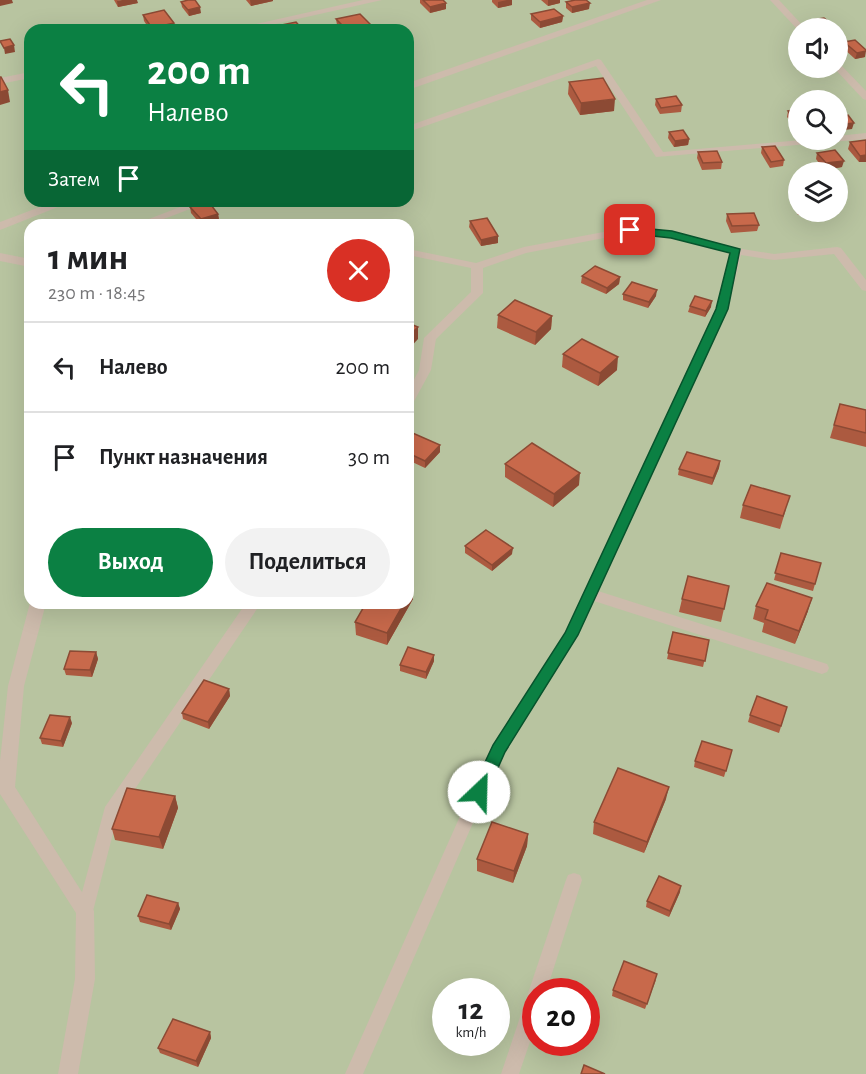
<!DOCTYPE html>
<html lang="ru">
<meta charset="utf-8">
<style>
:root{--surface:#fff;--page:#f2f2f2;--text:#202124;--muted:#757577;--line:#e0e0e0;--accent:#0b8043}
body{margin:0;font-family:"Alegreya Sans",sans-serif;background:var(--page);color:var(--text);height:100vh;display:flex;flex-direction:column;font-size:22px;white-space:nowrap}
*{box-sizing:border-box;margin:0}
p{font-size:20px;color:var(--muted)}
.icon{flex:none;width:33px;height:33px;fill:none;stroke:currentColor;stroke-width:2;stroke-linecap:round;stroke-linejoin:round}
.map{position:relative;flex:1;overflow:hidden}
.details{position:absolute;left:24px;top:219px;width:390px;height:390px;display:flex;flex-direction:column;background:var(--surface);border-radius:18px;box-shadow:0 6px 24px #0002}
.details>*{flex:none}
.banner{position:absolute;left:24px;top:24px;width:390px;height:183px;border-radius:18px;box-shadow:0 6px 24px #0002;background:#0b8043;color:#fff;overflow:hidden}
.buttons{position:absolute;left:788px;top:18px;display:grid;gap:12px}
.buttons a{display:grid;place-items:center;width:60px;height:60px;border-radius:50%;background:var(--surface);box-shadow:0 6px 24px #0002;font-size:30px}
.speed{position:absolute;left:432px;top:978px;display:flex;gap:12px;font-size:30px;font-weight:700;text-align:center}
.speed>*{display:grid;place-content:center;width:78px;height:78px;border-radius:50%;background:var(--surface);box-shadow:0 6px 24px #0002;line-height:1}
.speed small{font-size:15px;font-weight:400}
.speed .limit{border:9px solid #d22;background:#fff;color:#111}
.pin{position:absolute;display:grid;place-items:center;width:51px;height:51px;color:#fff;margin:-26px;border-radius:12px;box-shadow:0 3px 9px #0006}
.me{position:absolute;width:66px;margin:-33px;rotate:24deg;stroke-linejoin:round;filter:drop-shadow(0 0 4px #0008)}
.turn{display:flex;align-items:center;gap:21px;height:126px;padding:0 24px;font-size:27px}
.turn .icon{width:78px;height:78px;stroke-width:2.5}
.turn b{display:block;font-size:42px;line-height:51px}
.then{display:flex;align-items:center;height:57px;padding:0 24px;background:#0003;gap:12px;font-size:22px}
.round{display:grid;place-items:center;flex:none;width:63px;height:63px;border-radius:32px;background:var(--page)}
.summary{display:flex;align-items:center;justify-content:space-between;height:102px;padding:0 24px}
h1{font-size:36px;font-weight:700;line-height:45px}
.primary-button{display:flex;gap:12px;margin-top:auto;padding:12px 24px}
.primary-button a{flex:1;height:69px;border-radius:36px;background:var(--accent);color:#fff;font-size:24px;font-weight:700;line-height:69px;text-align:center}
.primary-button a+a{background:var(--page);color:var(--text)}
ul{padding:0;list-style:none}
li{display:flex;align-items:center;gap:18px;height:90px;padding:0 24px;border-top:2px solid var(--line)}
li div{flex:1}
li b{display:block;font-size:22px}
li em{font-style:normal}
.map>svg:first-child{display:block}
.green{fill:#b8c4a0;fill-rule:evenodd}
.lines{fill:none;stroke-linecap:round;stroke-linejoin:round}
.lane{fill:#cdbbac;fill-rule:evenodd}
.street{fill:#cdbbac;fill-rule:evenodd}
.wall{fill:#ac5a40}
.shaded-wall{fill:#8c4a34}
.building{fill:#c8694b;stroke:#8c4a34;stroke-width:1.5}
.route{fill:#0b8043;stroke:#07532c;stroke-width:1.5}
</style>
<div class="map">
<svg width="866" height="1074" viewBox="0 0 866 1074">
<rect width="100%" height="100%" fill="#f4ebe1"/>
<path class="green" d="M0 0H866V1074H0ZM798 28H837V68H798ZM30 30H408V201H30ZM798 100H837V140H798ZM798 172H837V212H798ZM30 225H408V603H30ZM446 992H496V1042H446ZM536 992H586V1042H536Z"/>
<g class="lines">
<g class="lane">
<path d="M770 0H779L805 28 798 30Z"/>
<path d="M598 59 601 60 663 152 802 140H837V136L866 133V139L656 157 596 66 408 132V126Z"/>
<path d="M837 63 840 64 866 91V100L863 99 834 68H837Z"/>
<path d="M196 201H211L148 225H133Z"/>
<path d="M630 227 672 232 736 248 774 254 837 247 841 248 866 280V291L862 290 834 254 774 260 741 255 728 309 598 591 827 664 829 668 827 672 822 674 594 601 576 639 504 752 363 1074H345L490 749 565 632 646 462 716 309 730 253 672 238 630 233 526 253 483 268V293L436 339 431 370 412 405 408 406V391L419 370 424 338 471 292V268L408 255V249L476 263 524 247Z"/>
<path d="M246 603H261L118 814 93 911 91 916 85 919 79 916 77 911 105 807Z"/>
<path d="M574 873 580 875 582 880 546 992H536V1024L519 1074H501L566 880 568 875Z"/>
</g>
<g class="street">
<path d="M363 0H382L248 30H229Z"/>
<path d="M647 0H661L408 90V83Z"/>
<path d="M30 72V78L0 84V78Z"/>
<path d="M56 201H73L0 230V222Z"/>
<path d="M0 253 30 259V267L0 261Z"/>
<path d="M30 603H46L24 686 15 787 94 911 95 979 78 1074H58L75 979 76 913 0 794V761L8 686Z"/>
</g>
</g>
<g class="wall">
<path d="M114 0H117L138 3 118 7Z"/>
<path d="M246 0H273V1L251 6Z"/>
<path d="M420 0H443L446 9 430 13 420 3Z"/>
<path d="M492 0H512V5L498 8 492 2Z"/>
<path d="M541 0H560V3L548 6Z"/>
<path d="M181 2 201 13 189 16 182 7Z"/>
<path d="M566 2 589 9 572 13 566 8Z"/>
<path d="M531 14 563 16 562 22 540 28 531 20Z"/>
<path d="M143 15 174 23 175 29 170 30H150L144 21Z"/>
<path d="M336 19 371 30H341L337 25Z"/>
<path d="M812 20 836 28H813L810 26Z"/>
<path d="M844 42 865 57 855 59 843 48Z"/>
<path d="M569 82 614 111 580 115 568 94Z"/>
<path d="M656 99 682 105 681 112 660 114 655 105Z"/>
<path d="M798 109V130L787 117 788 111Z"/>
<path d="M669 132 689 139 688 145 674 147 668 138Z"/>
<path d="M866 140V162H859L848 149 850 142Z"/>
<path d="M762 147 784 160 783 166 770 168 761 153Z"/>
<path d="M698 152 722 162 721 169 702 170 697 158Z"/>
<path d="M817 153 842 167 824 170 816 159Z"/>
<path d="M253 201H276L259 207Z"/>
<path d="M796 203H798V212H816V213L798 215 795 209Z"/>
<path d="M190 207 218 214 219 220 205 225H201L191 213Z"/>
<path d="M727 214 759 225 757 231 731 233 726 221Z"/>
<path d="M470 221 498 236V243L481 246 469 227Z"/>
<path d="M582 276 620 277 619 284 606 294 581 283Z"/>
<path d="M623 294 656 296 648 308 623 300Z"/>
<path d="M690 306 711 307 705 317 688 312Z"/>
<path d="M498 315 552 316 551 329 535 345 497 328Z"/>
<path d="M563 354 617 370 598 386 562 367Z"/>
<path d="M840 404 866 410V447L830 438Z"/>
<path d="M408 431 440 445V452L425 468 408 460Z"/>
<path d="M720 461 719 468 712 485 678 475 679 469Z"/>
<path d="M505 464 579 485 553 507 505 477Z"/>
<path d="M743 505 786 509 780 529 740 518Z"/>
<path d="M465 546 512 554 492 571 465 553Z"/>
<path d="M781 553 821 563 813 591 774 580Z"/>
<path d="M729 586 721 622 679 612 682 599Z"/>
<path d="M413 587V599L387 645 356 635 355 622Z"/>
<path d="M756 606 808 611 795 644 762 632 764 623 753 619Z"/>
<path d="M673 632 709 640 703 667 667 659Z"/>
<path d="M96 652 98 659 92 677 66 675 64 669Z"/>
<path d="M434 661 426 679 400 671V665Z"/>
<path d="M229 689 230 696 209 729 183 719 182 713Z"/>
<path d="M787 707 779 733 748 722 750 715Z"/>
<path d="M72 723 63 747 42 744 40 738Z"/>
<path d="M732 750 724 777 694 767 695 761Z"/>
<path d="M175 796 178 808 163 849 115 840 112 829Z"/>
<path d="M666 799 644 853 593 834 594 822Z"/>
<path d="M528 834 527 846 513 883 477 871V859Z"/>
<path d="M680 892 669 917 646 907 647 901Z"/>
<path d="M178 903 180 909 171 930 140 922 138 916Z"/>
<path d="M656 980 645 1009 612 996 613 990Z"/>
<path d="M210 1032 211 1038 198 1067 160 1053 158 1048Z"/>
</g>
<g class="shaded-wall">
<path d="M0 0H12L13 3 0 6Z"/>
<path d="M122 0H137L138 3 118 7 117 1Z"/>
<path d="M250 0H273V1L251 6Z"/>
<path d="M507 0H512V5L498 8V2Z"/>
<path d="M548 0H560V3L548 6Z"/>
<path d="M446 3V9L430 13V7Z"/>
<path d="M590 3 589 9 572 13V7Z"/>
<path d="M200 7 201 13 189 16 188 10Z"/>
<path d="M563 16 562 22 540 28V22Z"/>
<path d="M174 23 175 29 170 30H153L152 28Z"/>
<path d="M371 25V30H350Z"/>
<path d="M14 45 15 52 5 54 4 48Z"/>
<path d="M866 51 865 57 855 59 857 53Z"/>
<path d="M412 71V78L408 79V73Z"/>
<path d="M8 90 10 102 0 105V92Z"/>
<path d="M615 99 614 111 580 115 581 103Z"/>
<path d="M854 123 852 129 837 131V125Z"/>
<path d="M689 139 688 145 674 147 675 141Z"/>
<path d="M866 155V162H859L860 156Z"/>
<path d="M844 161 842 167 824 170 826 163Z"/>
<path d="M164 201H176L164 205Z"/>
<path d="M258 201H276L259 207Z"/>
<path d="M218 214 219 220 202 225 201 219Z"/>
<path d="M498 236V243L481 246V240Z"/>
<path d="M620 277 619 284 606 294 607 288Z"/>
<path d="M657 290 656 296 648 308 649 302Z"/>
<path d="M712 301 711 307 705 317 706 311Z"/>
<path d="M552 316 551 329 535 345 536 332Z"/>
<path d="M418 327V339L408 350V337Z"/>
<path d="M618 357 617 370 598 386 600 373Z"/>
<path d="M440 445V452L425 468V461Z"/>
<path d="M720 461 719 468 712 485 713 478Z"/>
<path d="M580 473 579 485 553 507 554 494Z"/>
<path d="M513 548 512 554 492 571V565Z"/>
<path d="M413 587V599L387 645V633L404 603H408V596Z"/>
<path d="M812 598 808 611 795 644 799 631Z"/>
<path d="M96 652 98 659 92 677 90 670Z"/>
<path d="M434 655V661L426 679V672Z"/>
<path d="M229 689 230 696 209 729 208 722Z"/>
<path d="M70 717 72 723 63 747 61 741Z"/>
<path d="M669 787 666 799 644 853 647 842Z"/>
<path d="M175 796 178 808 163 849 159 837Z"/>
<path d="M528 834 527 846 513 883 514 871Z"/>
<path d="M681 886 680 892 669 917 670 911Z"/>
<path d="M178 903 180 909 171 930 169 924Z"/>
<path d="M210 1032 211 1038 198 1067 196 1061Z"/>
</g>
<g class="building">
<path d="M188 0H195L200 7 188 10 181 2Z"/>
<path d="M423 0H443L446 3 430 7Z"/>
<path d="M575 0H586L590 3 572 7 566 2Z"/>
<path d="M554 9 563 16 540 22 531 14Z"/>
<path d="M164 10 174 23 152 28 143 15Z"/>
<path d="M360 14 371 25 347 30 336 19Z"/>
<path d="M824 18 836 28H820L812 20Z"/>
<path d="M296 22 303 30H269L267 28Z"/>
<path d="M10 39 14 45 4 48 0 41Z"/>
<path d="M855 40 866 50V51L857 53 844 42Z"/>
<path d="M408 67 412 71 408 73Z"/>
<path d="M0 77H1L8 90 0 92Z"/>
<path d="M603 78 615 99 581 103 569 82Z"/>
<path d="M676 96 682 105 661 108 656 99Z"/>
<path d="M798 109V123L788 111Z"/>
<path d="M848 115 854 123 837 125V117Z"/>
<path d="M683 130 689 139 675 141 669 132Z"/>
<path d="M866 140V155L860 156 850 142Z"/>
<path d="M775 146 784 160 771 162 762 147Z"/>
<path d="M835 150 844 161 826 163 817 153Z"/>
<path d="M717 151 722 162 703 163 698 152Z"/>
<path d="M208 201 218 214 201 219 190 207Z"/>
<path d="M754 213 759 225 732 226 727 214Z"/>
<path d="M487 218 498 236 481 240 470 221Z"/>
<path d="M595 266 620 277 607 288 582 276Z"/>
<path d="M632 282 657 290 649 302 623 294Z"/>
<path d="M695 296 712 301 706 311 690 306Z"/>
<path d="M515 300 552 316 536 332 498 315Z"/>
<path d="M408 323 418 327 408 337Z"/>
<path d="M582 339 618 357 600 373 563 354Z"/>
<path d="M840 404 866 410V433L834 425Z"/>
<path d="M408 431 440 445 425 461 408 453Z"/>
<path d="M532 443 580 473 554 494 505 464Z"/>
<path d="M687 452 720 461 713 478 679 469Z"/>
<path d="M751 485 790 496 783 516 743 505Z"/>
<path d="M486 530 513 548 492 565 465 546Z"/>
<path d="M781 553 821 563 815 584 775 573Z"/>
<path d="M688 576 729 586 724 609 682 599Z"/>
<path d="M767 583 812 598 799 631 765 619 768 610 756 606Z"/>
<path d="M408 585 413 587 408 596Z"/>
<path d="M366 603H404L387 633 355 622Z"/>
<path d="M673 632 709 640 705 661 668 653Z"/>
<path d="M408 647 434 655 426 672 400 665Z"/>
<path d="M70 651 96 652 90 670 64 669Z"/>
<path d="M204 680 229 689 208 722 182 713Z"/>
<path d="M757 696 787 707 781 726 750 715Z"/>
<path d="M50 715 70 717 61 741 40 738Z"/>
<path d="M702 741 732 750 726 771 695 761Z"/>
<path d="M618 768 669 787 647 842 594 822Z"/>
<path d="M127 788 175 796 159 837 112 829Z"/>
<path d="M492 822 528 834 514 871 477 859Z"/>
<path d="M659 876 681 886 670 911 647 901Z"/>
<path d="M147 895 178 903 169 924 138 916Z"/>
<path d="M624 961 657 974 647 1004 613 990Z"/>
<path d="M173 1019 210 1032 196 1061 158 1048Z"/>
<path d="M584 1065 605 1074H581Z"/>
</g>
<path class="route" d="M630 227 672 231 740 249 728 309 578 635 505 752 485 797H473L471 792 493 745 565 633 716 309 730 253 671 238 626 233 624 230Z"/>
</svg>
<div class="buttons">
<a><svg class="icon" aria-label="sound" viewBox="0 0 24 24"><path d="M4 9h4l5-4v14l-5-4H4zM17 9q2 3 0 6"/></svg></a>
<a><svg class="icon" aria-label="search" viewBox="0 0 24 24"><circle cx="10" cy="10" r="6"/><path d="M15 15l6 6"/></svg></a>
<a><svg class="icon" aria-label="layers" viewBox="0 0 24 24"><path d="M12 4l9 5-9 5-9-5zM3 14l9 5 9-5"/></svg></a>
</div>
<div class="speed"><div>12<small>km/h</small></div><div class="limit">20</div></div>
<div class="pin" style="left:630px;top:230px;background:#d93025"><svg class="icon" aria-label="arrive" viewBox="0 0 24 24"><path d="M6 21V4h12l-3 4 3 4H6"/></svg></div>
<svg class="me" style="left:479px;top:792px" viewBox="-20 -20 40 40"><circle r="19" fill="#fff"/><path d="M0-13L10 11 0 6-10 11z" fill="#0b8043"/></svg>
<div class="banner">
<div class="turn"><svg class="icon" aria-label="left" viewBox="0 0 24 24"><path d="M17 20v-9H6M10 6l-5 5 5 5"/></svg><div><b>200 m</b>Налево</div></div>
<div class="then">Затем<svg class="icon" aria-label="arrive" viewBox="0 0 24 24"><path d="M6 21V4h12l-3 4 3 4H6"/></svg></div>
</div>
<section class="details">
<div class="summary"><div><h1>1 мин</h1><p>230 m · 18:45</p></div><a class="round" style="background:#d93025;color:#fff"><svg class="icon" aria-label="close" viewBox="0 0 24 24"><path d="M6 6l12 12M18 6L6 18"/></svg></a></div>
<ul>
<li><svg class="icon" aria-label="left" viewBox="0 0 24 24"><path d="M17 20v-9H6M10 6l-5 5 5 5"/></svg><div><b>Налево</b></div><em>200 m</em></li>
<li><svg class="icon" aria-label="arrive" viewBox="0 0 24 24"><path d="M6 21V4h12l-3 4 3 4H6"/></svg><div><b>Пункт назначения</b></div><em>30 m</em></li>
</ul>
<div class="primary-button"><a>Выход</a><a>Поделиться</a></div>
</section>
</div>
